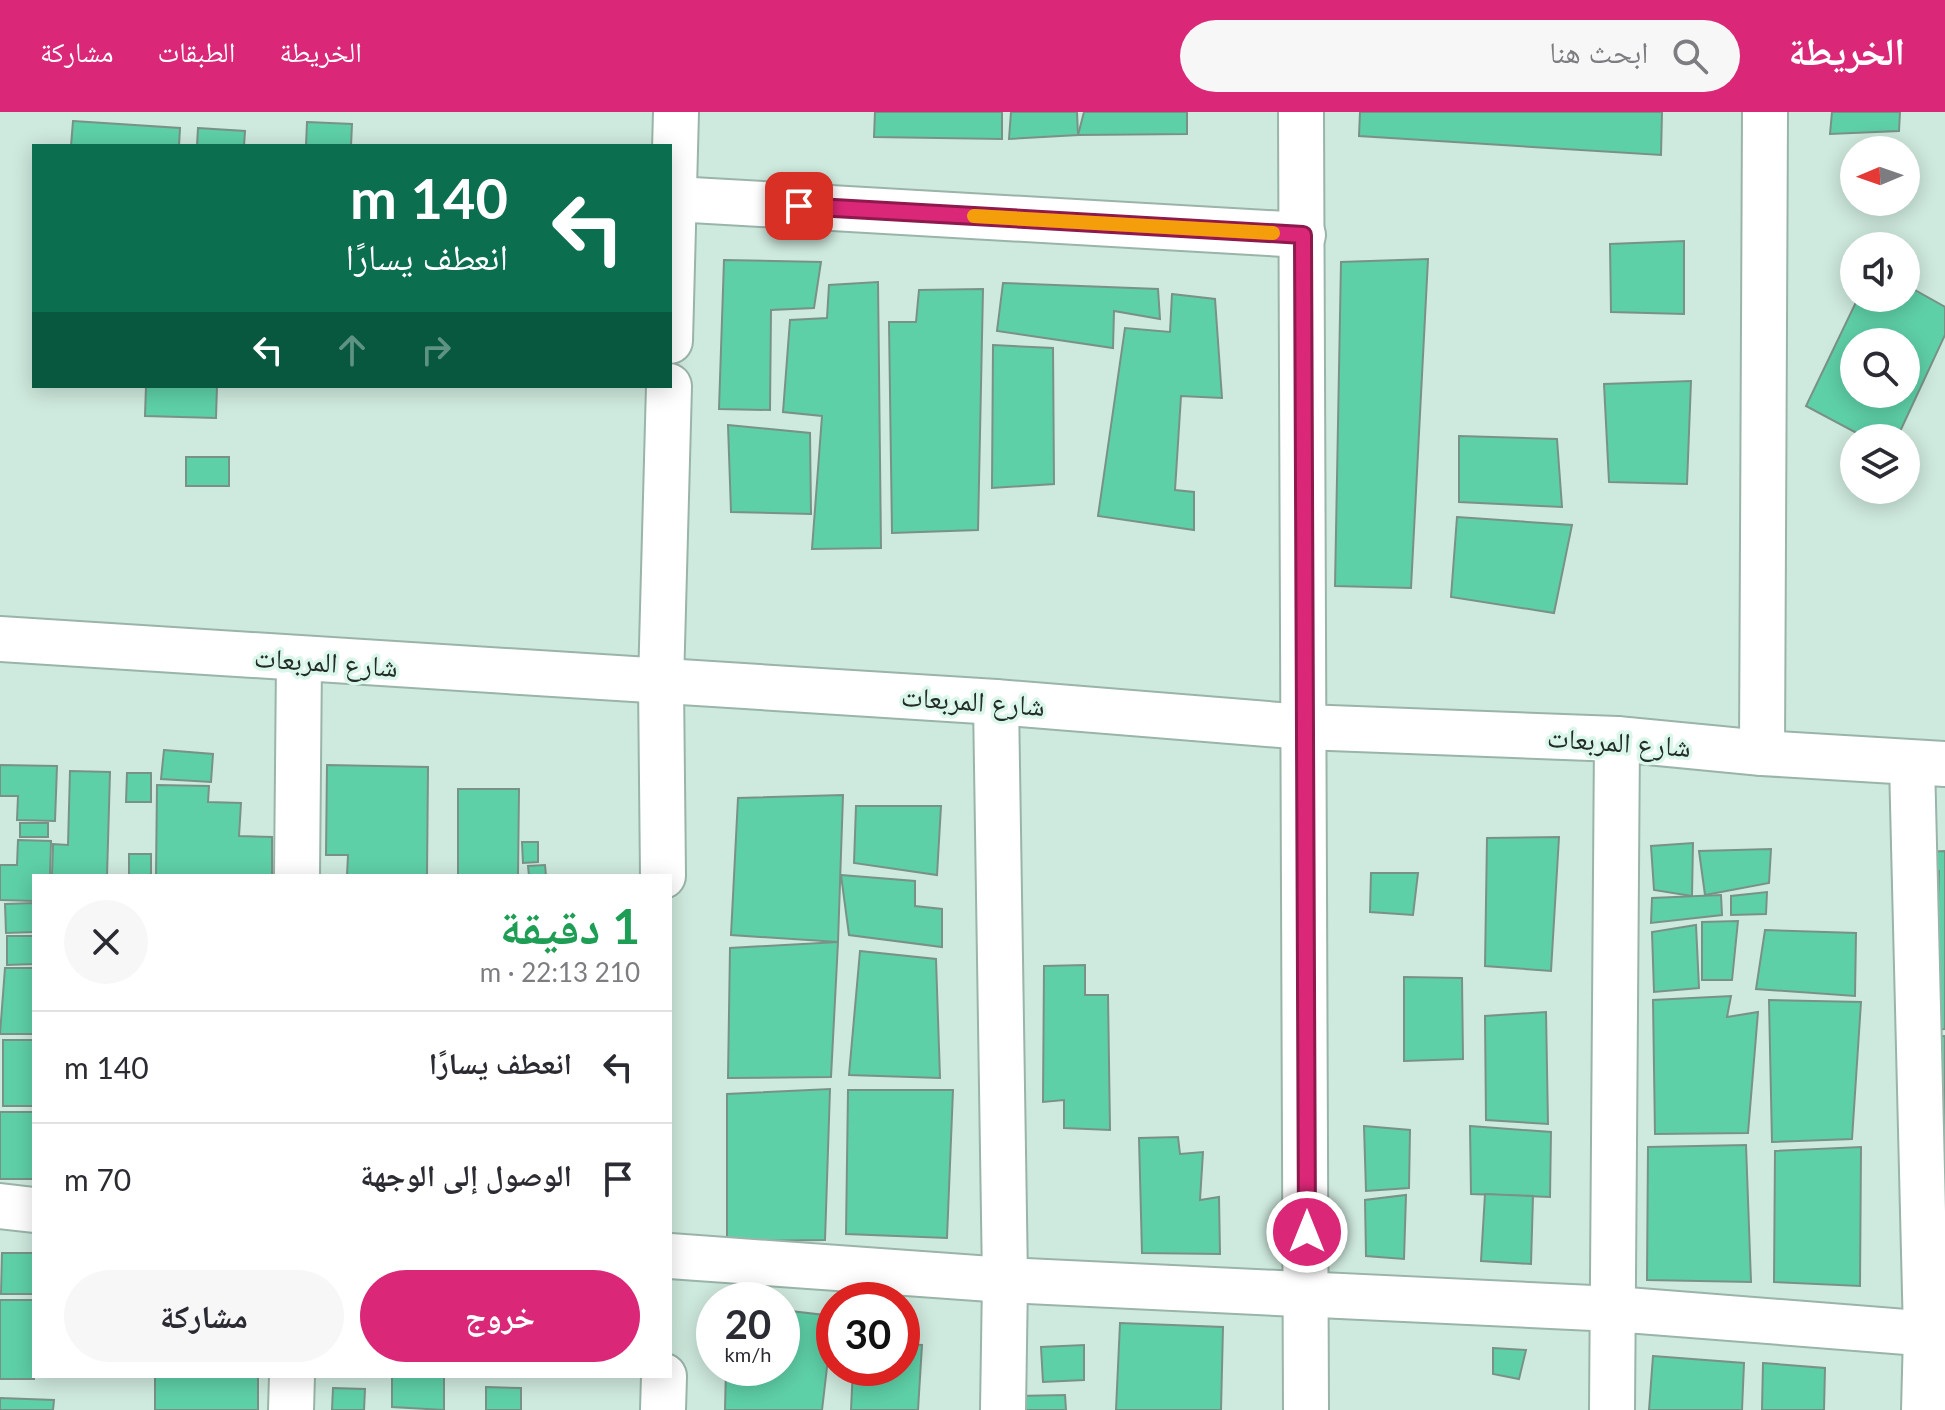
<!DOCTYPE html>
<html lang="ar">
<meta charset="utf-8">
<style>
:root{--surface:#fff;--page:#f7f7f7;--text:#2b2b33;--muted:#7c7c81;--line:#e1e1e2;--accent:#db2777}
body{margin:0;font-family:Lato,"Noto Naskh Arabic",sans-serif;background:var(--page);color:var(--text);direction:rtl;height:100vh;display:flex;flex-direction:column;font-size:30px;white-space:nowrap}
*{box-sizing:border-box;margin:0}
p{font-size:26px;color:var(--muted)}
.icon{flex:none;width:44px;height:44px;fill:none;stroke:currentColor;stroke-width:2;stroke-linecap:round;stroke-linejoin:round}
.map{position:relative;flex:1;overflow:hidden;direction:ltr}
.details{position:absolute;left:32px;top:762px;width:640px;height:504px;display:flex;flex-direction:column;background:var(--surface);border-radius:0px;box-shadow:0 4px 20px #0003;direction:rtl}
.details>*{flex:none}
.banner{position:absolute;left:32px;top:32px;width:640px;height:244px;border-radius:0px;box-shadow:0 4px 20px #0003;direction:rtl;background:#0b6e4f;color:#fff;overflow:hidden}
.needle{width:52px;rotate:268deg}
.fabs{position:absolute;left:1840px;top:24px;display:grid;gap:16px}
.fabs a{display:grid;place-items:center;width:80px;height:80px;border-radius:50%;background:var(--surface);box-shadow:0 4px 20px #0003;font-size:40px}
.speed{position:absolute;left:696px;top:1170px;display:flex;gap:16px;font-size:40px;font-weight:700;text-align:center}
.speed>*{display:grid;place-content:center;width:104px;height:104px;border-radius:50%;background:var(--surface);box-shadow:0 4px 20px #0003;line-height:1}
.speed small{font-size:20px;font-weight:400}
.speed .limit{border:12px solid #d22;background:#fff;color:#111}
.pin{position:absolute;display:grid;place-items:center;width:68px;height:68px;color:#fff;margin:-34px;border-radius:16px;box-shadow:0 4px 12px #0006}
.me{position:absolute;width:88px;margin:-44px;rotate:0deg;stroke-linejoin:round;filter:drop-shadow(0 0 6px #0008)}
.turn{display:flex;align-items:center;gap:28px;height:168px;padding:0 32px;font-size:36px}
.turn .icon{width:104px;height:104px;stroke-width:2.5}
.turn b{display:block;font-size:56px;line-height:68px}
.lanes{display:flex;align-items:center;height:76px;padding:0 32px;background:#0003;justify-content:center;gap:40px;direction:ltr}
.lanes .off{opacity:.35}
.round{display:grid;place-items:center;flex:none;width:84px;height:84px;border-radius:42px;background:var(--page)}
.head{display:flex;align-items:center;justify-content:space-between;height:136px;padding:0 32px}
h1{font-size:48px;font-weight:700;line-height:60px;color:#1e9e55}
.button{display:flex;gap:16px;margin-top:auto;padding:16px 32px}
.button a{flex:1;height:92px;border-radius:48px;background:var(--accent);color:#fff;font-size:32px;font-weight:700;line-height:92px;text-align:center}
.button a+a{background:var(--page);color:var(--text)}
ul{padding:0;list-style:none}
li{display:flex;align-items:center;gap:24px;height:112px;padding:0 32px;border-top:2px solid var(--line)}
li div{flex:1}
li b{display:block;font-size:30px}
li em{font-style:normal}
header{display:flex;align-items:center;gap:48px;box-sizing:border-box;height:112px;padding:0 40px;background:var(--accent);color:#fff}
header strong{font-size:38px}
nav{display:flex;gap:44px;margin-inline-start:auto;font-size:28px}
.search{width:560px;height:72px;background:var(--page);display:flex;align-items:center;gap:20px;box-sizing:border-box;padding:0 28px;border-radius:44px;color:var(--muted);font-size:30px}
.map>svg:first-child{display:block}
.building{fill:#5ed0a8;stroke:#799287;stroke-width:2;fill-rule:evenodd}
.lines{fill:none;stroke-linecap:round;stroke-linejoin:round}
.minor-casing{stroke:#9ab4a9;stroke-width:48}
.minor{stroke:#fff;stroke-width:44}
.route-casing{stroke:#8e194d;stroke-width:20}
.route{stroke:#db2777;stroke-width:14}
.slow{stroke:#f59e0b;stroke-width:14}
.labels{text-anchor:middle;stroke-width:7;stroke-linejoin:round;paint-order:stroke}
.street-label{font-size:28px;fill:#222c28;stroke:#dbf6ea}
</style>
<header>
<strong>الخريطة</strong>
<div class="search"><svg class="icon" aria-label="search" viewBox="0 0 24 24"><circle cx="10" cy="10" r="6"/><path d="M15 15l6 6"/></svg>ابحث هنا</div>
<nav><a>الخريطة</a><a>الطبقات</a><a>مشاركة</a></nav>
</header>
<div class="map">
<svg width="1945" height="1298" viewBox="0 0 1945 1298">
<rect width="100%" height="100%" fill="#cee9dd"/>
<g class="building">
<path d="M875 0H1002V27L874 25Z"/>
<path d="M1011 0H1077L1078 23 1009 27Z"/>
<path d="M1084 0H1187V22L1078 23Z"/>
<path d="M1360 0H1662L1661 43 1359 24Z"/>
<path d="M1832 0H1900L1899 19 1830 22Z"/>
<path d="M73 9 180 16 179 34H71Z"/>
<path d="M307 10 352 12 351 34H306Z"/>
<path d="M198 16 245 19 244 34H197Z"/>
<path d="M1684 129V202L1611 200 1610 132Z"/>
<path d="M1428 147 1411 476 1335 474 1341 150Z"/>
<path d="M724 148 821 150 814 196 771 198 770 298 719 297Z"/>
<path d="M878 170 881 436 812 437 822 304 783 300 790 208 827 206 829 173Z"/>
<path d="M1003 171 1158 177 1160 207 1114 199 1113 236 997 219Z"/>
<path d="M1906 173 1945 195V223L1897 326H1866L1806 294 1858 186H1906ZM1854 230H1906V282H1854Z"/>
<path d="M983 177 978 418 892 421 889 210H916L919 178Z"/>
<path d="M1172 182 1215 187 1222 286 1181 284 1175 378 1194 380V418L1098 404 1125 216 1170 220Z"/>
<path d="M993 233 1053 236 1054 372 992 376Z"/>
<path d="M1691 269 1687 372 1609 370 1604 272Z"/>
<path d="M146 274H217L216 306 145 304Z"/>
<path d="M728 313 810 321 811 402 731 400Z"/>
<path d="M1459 324 1557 327 1562 395 1459 390Z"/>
<rect x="186" y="345" width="43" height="29"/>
<path d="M1457 405 1572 413 1554 501 1451 485Z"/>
<path d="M164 638 213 642 211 670 161 667Z"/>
<path d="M0 653 57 654 55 709 17 708 18 684H0Z"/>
<path d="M327 653 428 655 427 764H347L348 743H326Z"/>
<path d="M70 659 110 660 107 764H52L53 732 68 733Z"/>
<path d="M127 661H151V690H126Z"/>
<path d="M157 673 209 674 208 690 241 691 239 724 272 725V764H156Z"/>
<path d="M458 677H519L518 764H458Z"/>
<path d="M843 683 838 830 731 823 738 686Z"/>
<path d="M856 694H941L937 763 854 751Z"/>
<rect x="20" y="711" width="28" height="14"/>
<path d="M1559 725 1551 859 1485 854 1487 726Z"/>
<path d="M18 728 51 729 50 764H34V789L0 788V753H17Z"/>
<path d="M522 730H538V750L523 751Z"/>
<path d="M1693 731 1692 784 1654 778 1651 734Z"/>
<path d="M1771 737 1769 771 1705 783 1699 739Z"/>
<path d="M1945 739V917L1934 918 1939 759 1928 760 1926 740Z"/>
<rect x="129" y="742" width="22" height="22"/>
<path d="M545 753 546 764H529L528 754Z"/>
<path d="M1371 761H1418L1413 803 1370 800Z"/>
<path d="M841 763 915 769V794L942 797V835L849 823Z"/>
<path d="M1767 780 1766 802 1731 803V784Z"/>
<path d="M1721 783 1722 803 1651 811 1652 786Z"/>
<path d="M34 791V820L6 821 5 792Z"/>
<path d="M1738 809 1732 868H1702V810Z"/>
<path d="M1696 813 1699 876 1654 880 1652 820Z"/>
<path d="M1765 818 1856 821 1855 884 1756 877Z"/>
<path d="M7 824H34V852L7 853Z"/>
<path d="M838 830 831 965 728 966 730 836Z"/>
<path d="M860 839 936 847 940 966 849 963Z"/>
<path d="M1085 853V883H1108L1110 1018 1064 1016V988L1043 990 1044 854Z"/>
<path d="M5 856H34V922H0Z"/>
<path d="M1404 865 1462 866 1463 947 1404 949Z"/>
<path d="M1731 884 1727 905 1758 900 1748 1021 1655 1022 1653 888Z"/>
<path d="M1769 888 1861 890 1852 1027 1772 1030Z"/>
<path d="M1546 900 1548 1012 1486 1008 1485 904Z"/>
<path d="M1945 924V1033L1936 1032 1935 925Z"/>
<rect x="3" y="928" width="31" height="66"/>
<path d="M830 977 825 1128 727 1129V982Z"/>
<path d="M848 978H953L947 1126 846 1122Z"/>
<rect x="0" y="1000" width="34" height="67"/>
<path d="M1364 1014 1410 1018 1409 1076 1366 1079Z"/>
<path d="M1470 1014 1551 1020 1550 1085 1471 1082Z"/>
<path d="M1178 1025 1180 1042 1203 1040 1200 1088 1219 1085 1220 1142 1142 1141 1139 1026Z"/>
<path d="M1746 1033 1751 1170 1647 1168 1648 1035Z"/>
<path d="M1861 1035 1860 1174 1774 1170 1775 1039Z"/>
<path d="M1485 1082 1533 1084 1531 1152 1481 1149Z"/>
<path d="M1406 1083 1404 1147 1366 1144 1365 1088Z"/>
<path d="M2 1141H34V1182H1Z"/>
<path d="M0 1188H33L34 1267H0Z"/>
<path d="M782 1198 833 1204 822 1298H725L726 1256H782Z"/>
<path d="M1120 1211 1223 1215 1221 1298H1116Z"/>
<path d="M902 1232 922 1233 918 1298H851L853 1256H902Z"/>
<path d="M1084 1233V1268L1043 1270 1041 1235Z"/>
<path d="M1493 1236 1526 1238 1519 1267 1493 1262Z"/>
<path d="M1653 1244 1744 1251 1742 1298H1649Z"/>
<path d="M1763 1251 1825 1256 1824 1298H1762Z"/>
<rect x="155" y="1264" width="103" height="34"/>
<path d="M392 1264H444V1298L392 1295Z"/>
<path d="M486 1275 521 1276V1298H486Z"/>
<path d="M333 1276 365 1277 364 1298H332Z"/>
<path d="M1065 1283 1066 1298H1017V1284Z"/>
<path d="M0 1286 54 1288 53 1298H0Z"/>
</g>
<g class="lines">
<g class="minor-casing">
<g id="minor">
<path d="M1301 0 1306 1298"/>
<path d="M674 87 1303 123"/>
<path d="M670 229 676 0"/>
<path d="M0 527 996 590 1304 615 1617 627 1762 641 1945 652"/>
<path d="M996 590 1005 1168 1003 1298"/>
<path d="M1762 641 1765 0"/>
<path d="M1912 651 1926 1222 1924 1298"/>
<path d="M297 764 299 549"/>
<path d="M663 764 661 571 669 274"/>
<path d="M0 1094 34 1098"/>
<path d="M670 1144 1005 1168 1614 1197 1945 1223"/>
<path d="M291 1298 292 1264"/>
<path d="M663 1298 664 1264"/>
<path d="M1612 1298 1617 627"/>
</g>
</g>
<use href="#minor" class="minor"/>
</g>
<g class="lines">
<g class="route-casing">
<path id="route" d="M799 94 1303 123 1307 1120"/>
</g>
<use href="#route" class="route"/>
<path class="slow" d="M974 104 1273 121"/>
</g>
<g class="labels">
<g class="street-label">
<text transform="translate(326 550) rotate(4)" y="10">شارع المربعات</text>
<text transform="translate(973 589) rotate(4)" y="10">شارع المربعات</text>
<text transform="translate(1619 630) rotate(4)" y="10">شارع المربعات</text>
</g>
</g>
</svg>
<div class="fabs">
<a><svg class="needle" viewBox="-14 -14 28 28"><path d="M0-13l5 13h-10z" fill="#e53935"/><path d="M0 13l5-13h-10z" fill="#7c7c81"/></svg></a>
<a><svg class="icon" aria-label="sound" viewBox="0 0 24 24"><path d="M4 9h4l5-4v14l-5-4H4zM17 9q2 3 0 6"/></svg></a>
<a><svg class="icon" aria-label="search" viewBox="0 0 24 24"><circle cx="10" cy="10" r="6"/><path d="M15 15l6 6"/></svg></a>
<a><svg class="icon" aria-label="layers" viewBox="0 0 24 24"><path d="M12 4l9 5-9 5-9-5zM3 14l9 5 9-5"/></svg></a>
</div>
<div class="speed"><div>20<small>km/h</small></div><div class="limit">30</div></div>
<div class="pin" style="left:799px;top:94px;background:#d93025"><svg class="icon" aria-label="arrive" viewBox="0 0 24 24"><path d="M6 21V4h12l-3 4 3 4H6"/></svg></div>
<svg class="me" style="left:1307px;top:1120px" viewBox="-20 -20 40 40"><circle r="17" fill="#db2777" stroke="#fff" stroke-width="3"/><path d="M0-11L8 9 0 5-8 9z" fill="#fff"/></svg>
<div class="banner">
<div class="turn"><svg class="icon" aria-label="left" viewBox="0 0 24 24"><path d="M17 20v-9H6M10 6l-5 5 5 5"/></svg><div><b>140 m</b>انعطف يسارًا</div></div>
<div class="lanes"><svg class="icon" aria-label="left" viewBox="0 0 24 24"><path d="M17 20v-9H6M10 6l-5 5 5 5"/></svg><svg class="icon off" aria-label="ahead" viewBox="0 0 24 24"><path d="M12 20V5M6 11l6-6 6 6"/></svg><svg class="icon off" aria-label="right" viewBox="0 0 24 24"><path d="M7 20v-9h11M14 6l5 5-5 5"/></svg></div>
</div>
<section class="details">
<div class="head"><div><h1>1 دقيقة</h1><p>210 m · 22:13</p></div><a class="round"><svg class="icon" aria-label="close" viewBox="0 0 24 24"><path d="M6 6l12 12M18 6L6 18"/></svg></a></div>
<ul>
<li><svg class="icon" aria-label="left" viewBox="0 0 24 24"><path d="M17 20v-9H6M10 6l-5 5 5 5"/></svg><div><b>انعطف يسارًا</b></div><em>140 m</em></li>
<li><svg class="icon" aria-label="arrive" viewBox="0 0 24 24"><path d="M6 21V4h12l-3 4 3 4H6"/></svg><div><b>الوصول إلى الوجهة</b></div><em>70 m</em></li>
</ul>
<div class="button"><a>خروج</a><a>مشاركة</a></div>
</section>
</div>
